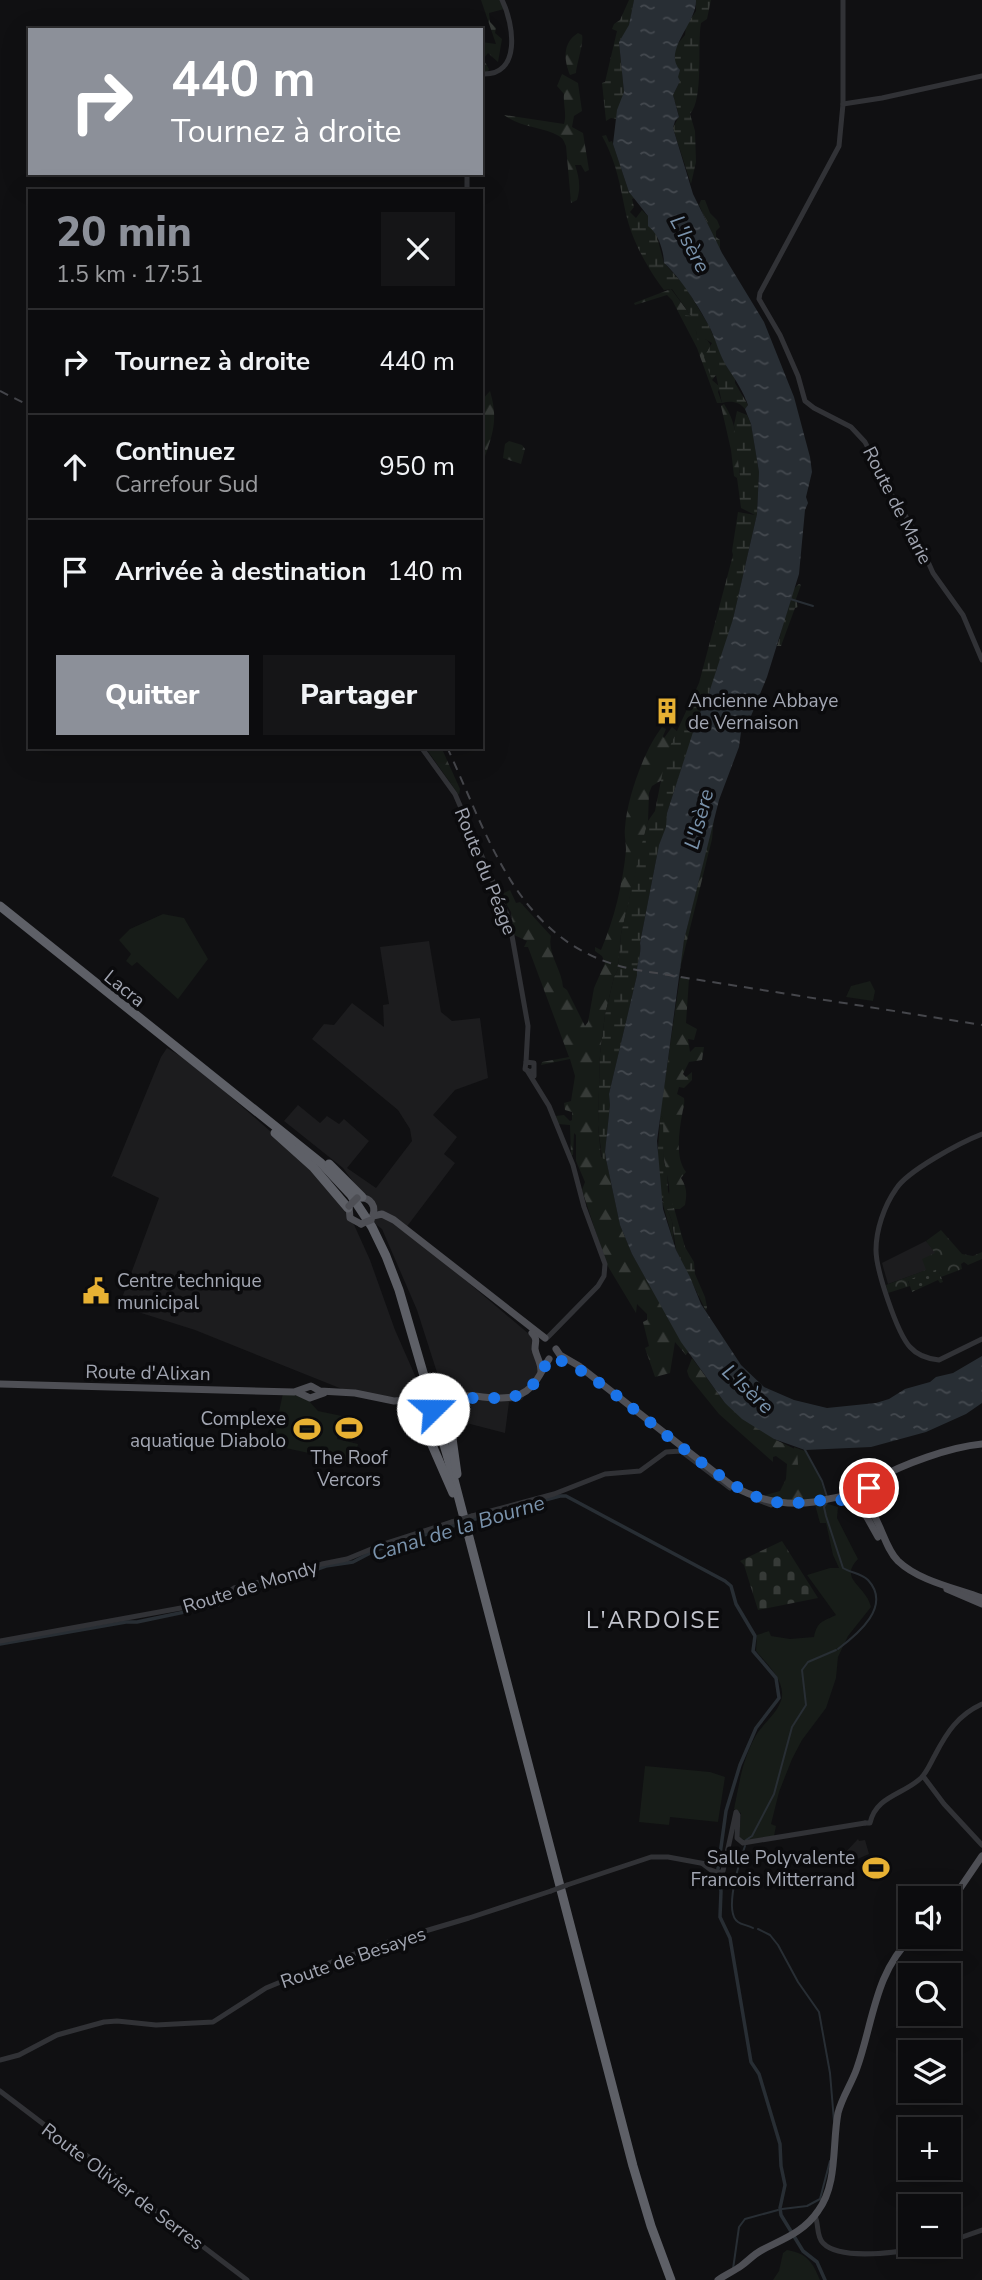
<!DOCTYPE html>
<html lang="fr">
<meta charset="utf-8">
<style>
:root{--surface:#0c0c0e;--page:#151517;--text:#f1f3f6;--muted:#9a9b9e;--line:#2c2c2e;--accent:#8c9099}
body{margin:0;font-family:"Nunito Sans",sans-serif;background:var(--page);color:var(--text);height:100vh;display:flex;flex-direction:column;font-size:26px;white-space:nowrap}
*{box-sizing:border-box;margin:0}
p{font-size:23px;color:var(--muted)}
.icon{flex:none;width:38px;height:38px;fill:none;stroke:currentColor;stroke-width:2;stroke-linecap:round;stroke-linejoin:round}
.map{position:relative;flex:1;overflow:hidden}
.side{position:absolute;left:28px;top:189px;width:455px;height:560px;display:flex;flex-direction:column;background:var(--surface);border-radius:0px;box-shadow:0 7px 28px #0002,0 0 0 2px var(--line)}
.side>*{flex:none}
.guide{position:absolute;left:28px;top:28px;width:455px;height:147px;border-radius:0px;box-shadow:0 7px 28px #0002,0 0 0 2px var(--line);background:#8c9099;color:#fff;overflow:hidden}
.controls{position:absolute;left:898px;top:1886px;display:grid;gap:14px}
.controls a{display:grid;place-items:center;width:63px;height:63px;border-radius:0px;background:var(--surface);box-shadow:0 7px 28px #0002,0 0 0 2px var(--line);font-size:35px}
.pin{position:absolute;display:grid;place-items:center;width:60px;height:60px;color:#fff;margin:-30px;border:4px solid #fff;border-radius:50%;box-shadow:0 2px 7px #0007}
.me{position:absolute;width:77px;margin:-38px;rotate:68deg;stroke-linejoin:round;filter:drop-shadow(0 0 5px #0008)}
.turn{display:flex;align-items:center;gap:24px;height:147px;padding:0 28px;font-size:32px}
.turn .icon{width:91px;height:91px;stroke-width:2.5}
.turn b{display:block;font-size:49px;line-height:60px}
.round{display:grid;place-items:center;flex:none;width:74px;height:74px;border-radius:0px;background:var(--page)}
.overview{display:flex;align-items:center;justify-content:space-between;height:119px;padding:0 28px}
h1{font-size:42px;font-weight:800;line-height:52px;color:var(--accent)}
.cta{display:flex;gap:14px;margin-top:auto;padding:14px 28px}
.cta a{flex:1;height:80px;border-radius:0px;background:var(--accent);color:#fff;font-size:28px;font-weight:800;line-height:80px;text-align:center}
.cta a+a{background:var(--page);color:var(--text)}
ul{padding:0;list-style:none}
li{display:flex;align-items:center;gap:21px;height:105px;padding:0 28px;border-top:2px solid var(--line)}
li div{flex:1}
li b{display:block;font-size:26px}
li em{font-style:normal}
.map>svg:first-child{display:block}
.built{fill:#1c1c1e}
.grass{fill:#171c18}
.forest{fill:url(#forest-firs)}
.wetland{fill:url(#wetland-marsh)}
.cemetery{fill:url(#cemetery-stones)}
.park{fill:url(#park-crowns)}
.garden{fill:url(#garden-dots)}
.water{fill:url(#water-ripples)}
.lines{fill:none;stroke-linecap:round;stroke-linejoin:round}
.stream{stroke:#282e34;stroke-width:2}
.canal{stroke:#282e34;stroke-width:3.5}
.minor{stroke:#313236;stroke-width:5}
.major{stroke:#4e4f55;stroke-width:7}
.highway{stroke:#5e6067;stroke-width:9}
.rail{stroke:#45464b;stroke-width:2;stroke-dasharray:9 7;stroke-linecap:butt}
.minor-bridge{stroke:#313236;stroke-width:5}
.major-bridge{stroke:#4e4f55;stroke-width:7}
.route{stroke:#1a73e8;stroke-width:12;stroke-dasharray:0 21.6}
.labels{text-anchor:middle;stroke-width:7;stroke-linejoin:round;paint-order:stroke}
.street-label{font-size:19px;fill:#a2a6b2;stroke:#0b0b0d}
.poi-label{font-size:19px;fill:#a2a6b2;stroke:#0b0b0d;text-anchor:start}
.water-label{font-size:21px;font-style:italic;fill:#7a93ac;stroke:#0b0b0d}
.quarter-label{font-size:23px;letter-spacing:2px;fill:#c3c5ce;stroke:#0b0b0d}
</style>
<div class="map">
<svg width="982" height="2280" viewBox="0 0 982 2280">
<defs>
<pattern id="forest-firs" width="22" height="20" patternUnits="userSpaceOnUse" patternTransform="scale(1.75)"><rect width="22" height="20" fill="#171c18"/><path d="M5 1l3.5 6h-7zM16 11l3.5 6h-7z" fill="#363a37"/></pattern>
<pattern id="wetland-marsh" width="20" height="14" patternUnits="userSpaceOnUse" patternTransform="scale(1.75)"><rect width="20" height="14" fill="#171c18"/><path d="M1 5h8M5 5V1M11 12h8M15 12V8" fill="none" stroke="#363a37"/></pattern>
<pattern id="cemetery-stones" width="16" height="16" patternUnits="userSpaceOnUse" patternTransform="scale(1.75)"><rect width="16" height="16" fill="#171c18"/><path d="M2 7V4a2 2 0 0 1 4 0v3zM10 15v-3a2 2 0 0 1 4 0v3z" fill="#363a37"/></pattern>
<pattern id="park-crowns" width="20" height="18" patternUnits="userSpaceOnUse" patternTransform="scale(1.75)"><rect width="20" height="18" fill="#171c18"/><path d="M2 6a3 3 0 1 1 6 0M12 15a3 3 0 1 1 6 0" fill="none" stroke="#363a37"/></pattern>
<pattern id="garden-dots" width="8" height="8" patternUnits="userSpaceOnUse" patternTransform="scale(1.75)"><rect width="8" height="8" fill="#171c18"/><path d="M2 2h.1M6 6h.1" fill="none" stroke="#363a37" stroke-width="1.8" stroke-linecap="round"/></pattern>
<pattern id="water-ripples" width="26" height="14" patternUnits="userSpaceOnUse" patternTransform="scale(1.75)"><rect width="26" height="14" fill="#282e34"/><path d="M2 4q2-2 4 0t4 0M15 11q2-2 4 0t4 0" fill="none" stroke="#44494f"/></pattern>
</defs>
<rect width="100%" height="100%" fill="#101012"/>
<g class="built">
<path d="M429 941 441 1012 452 1021 480 1018 488 1078 455 1090 433 1115 457 1137 444 1154 455 1163 405 1229 536 1340 541 1368 522 1400 509 1402 505 1433 451 1419 443 1406 441 1385 417 1310 382 1229 373 1222 376 1205 363 1195 343 1168 284 1121 298 1105 320 1123 327 1116 339 1124 344 1119 369 1141 347 1168 376 1188 412 1141 410 1129 398 1110 312 1039 324 1024 334 1025 352 1003 384 1027 383 1005 389 1004 380 947Z"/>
<path d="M167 1048 192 1063 302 1159 346 1207 370 1260 395 1330 417 1380 410 1396 403 1399 347 1391 195 1330 119 1306 159 1198 113 1176 111 1178 161 1057Z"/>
<path d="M926 1241 936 1253 927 1270 888 1284 882 1263Z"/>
<path d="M858 1839 859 1841 865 1840 869 1854 846 1864 843 1855Z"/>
</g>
<g class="grass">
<path d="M163 914 184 918 208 959 178 999 137 962 132 966 126 961 131 954 119 940 130 929Z"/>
<path d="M870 981 875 991 873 1001 846 997 851 986Z"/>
<path d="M283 1393 293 1394 308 1400 318 1411 342 1416 337 1439 358 1444 354 1463 272 1445Z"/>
<path d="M794 1447 805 1451 821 1481 828 1504 838 1507 837 1518 858 1559C838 1580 866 1585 871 1607L848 1636 838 1657 836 1678 826 1708 802 1740 792 1759 779 1792 771 1824 776 1826 774 1836 749 1841 740 1840 739 1837 741 1813 734 1809C739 1785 742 1761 754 1739 760 1726 774 1717 780 1703 789 1684 767 1664 756 1651L757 1635 769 1631 771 1636 790 1639 814 1637C817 1621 824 1621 836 1615L807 1575 830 1568H839L833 1555 826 1523H820L814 1501 780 1499 785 1482 794 1476Z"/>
<path d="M645 1766 710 1772 725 1777 718 1822 670 1817 669 1825 639 1822Z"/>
<path d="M787 2250C807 2253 813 2263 820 2280H773L779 2271 783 2253Z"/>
</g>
<g class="forest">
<path d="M481 0H500L504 9 489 13 490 22 496 28 495 33 502 39 498 62 488 53 483 59 489 69 487 73 481 72V42L496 44Z"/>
<path d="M578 33 582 35C584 43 577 62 576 73L570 75C564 60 562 43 578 33Z"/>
<path d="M562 74 578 83 582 111 574 116 572 127 583 133 589 170 585 172 581 165H575C579 176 581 188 577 200L571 203 566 146C564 142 564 139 559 136 544 127 521 128 504 115L564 124C567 114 563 105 564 94L557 86Z"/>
<path d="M701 200H705L710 213 717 220 720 227 716 231V237L720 240V251L699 205Z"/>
<path d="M671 289 692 317 697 335 707 340 710 344 712 380 720 387 718 392 722 403H717L697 348 672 300 667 295 635 305 634 303Z"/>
<path d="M490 391C500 425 490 438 481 470V401Z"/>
<path d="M724 404C739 426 737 451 740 477L737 478 734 476 731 450 721 406Z"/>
<path d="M509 441 522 445 525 449 521 464 503 458 505 444Z"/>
<path d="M662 727 666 729 663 736 664 738 672 727 678 732 667 755 662 780 652 786 649 793 648 821 621 934 618 969 614 977 605 1015 600 1054 598 1125 601 1157 606 1159 620 1225 632 1254 688 1352 686 1355 675 1342 670 1373 655 1377 645 1348 649 1346 643 1322 647 1320V1314L637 1304 636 1313 606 1263 582 1190 585 1182 576 1161V1135L574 1133 573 1155H571L570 1125 558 1124 556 1116 564 1115 570 1121 572 1120V1112L565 1110 564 1103 571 1101 575 1076 570 1059 541 1065 542 1062 569 1057 528 947H524L527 941 514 935 511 912 503 898 504 893 510 890 516 903 520 902 551 936C547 953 562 970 563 987L567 990 585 1026 588 1022 594 988 605 963 602 956 595 951V947L601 950C614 920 623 883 626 850 626 842 624 835 625 828 627 798 644 750 662 727Z"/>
<path d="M425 747 442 749 460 789 459 795Z"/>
<path d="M714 817 712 839 679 973 684 940Z"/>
<path d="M680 977 689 979 686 1023 697 1029 694 1040 688 1039 690 1052 695 1047H704L702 1060 689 1062 683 1074 686 1077 692 1072V1080L684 1088 679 1087 677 1094 684 1098C685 1105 683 1108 682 1115 679 1132 675 1158 686 1172L681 1178C687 1187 687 1194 685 1205L680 1209H667L672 1221 674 1244 662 1201 666 1203C674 1192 665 1172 664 1159 662 1146 663 1132 663 1119L660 1114Z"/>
<path d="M692 1358 725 1403 774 1439 797 1450 799 1479 804 1477 806 1481 801 1486 806 1491 801 1501 767 1499 766 1495 780 1491 786 1479 787 1464 776 1456 773 1457V1462L719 1414 689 1377 687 1371Z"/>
</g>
<g class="wetland">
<path d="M629 0H634L629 26 619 42 624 92 616 119 611 118 606 121 602 83 605 82 617 31 612 29 614 24 620 20Z"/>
<path d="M696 0H711L707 19 701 23C697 45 704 99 690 114L695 131 696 162 691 184 673 128 679 116 673 95 679 83 675 61V47L685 35 686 26 696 11Z"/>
<path d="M606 135 609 142 612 141 629 192 635 198 632 199 634 207 630 212 636 218 642 210 648 216 656 233 664 263 685 286 709 326 727 367 735 376V383L748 405 745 409C740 402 731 400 722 403L716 375 712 380 704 357 712 343 705 339 698 341 696 331 692 329 685 315 691 316 672 289 664 290C649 271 633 242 627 218 620 187 618 165 602 136Z"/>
<path d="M737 411 747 415 751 424 759 472 757 514 733 619 722 658 707 699 698 705 702 707 667 813V827L659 845 640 943C642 955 636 963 637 975L609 1094 610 1105 605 1152 606 1159H604L602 1158 598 1125 600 1054 605 1015 614 977 618 969 621 934 641 847 648 821 655 811 666 755 699 683 733 555 732 551 738 512 755 515 741 508 737 478 740 476 734 425Z"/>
<path d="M799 584 801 585 796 599 798 607 795 608 781 646H777C784 630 785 593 799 584Z"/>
<path d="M660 1114 663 1119 664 1163 667 1170 668 1191 673 1205 666 1206C651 1181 660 1143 660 1114Z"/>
<path d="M674 1208 685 1247 694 1262 695 1274 705 1297 707 1307 706 1311 676 1250 672 1221 667 1209Z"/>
</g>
<path class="cemetery" d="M782 1541 818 1598 758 1610 744 1565 740 1561Z"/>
<path class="park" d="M941 1230 962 1254 973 1256 982 1252V1259L968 1265 964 1262 961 1264 962 1269 941 1277 938 1270 908 1281 910 1286 888 1293 886 1285 926 1270 922 1259 935 1253 926 1241Z"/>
<path class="garden" d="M938 1269 943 1282 940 1283 938 1280 912 1292 908 1280Z"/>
<path class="water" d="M634 0H696C697 23 662 51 680 70L678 77 680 81 673 95 679 117 675 121 673 128 693 194 722 253 764 322 794 397 810 457 812 472 806 497 808 503 805 510 799 574 767 677 751 716 741 732 739 747 719 800 684 940 657 1141 663 1209 676 1250 690 1277 701 1304 741 1365 764 1387 794 1400 827 1408 876 1403 889 1399 905 1389 930 1382 936 1377 953 1373 982 1356V1403L966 1414 926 1432 871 1447 805 1450 774 1439 742 1419 725 1403 681 1342 632 1254 620 1225 606 1159 605 1152 610 1105 609 1094 637 975C636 963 642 955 640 943L659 845 666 827 667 813 694 729 693 721 698 719 702 707 698 705 707 699 733 619 757 514 759 472 751 424 745 409 748 405C743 391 735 379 727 367 719 355 716 339 709 326 699 307 680 277 664 263 664 251 658 233 648 226V216L629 192 613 144 617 110 624 92 619 42 629 25Z"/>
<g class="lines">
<g class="stream">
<path d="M787 598 813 606"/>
<path d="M804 1448 822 1481 827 1497"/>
<path d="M827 1502 824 1507 826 1516 843 1568C851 1573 861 1573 868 1580 892 1606 858 1634 838 1649"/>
<path d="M746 1840 752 1836 774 1794 792 1727 806 1705 802 1670 808 1662 836 1650"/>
<path d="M745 1846C740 1860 723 1912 738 1922 742 1925 748 1925 753 1928"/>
<path d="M758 1929 770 1935 778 1945 798 1982 819 2012 830 2073 834 2121"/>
<path d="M782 2209 807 2206 820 2199 830 2161"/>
<path d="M733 2269 739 2227 745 2219 778 2210"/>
</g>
<path class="canal" d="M0 1644 126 1622H137L218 1605 233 1593 292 1578 326 1566 353 1562 376 1550 485 1516 560 1496H566L725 1581 731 1586 736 1604 755 1636 753 1651 776 1678 779 1698 756 1728 740 1765 726 1811 717 1876 721 1891 720 1917 730 1938 751 2062 759 2074 780 2144 781 2166 785 2185 780 2208 781 2215 803 2251 817 2262 825 2280"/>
<g class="minor">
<path d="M843 0V104L839 146 760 293 759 299 780 335 798 376 805 401 814 408 851 427 865 442 890 492 912 526 933 573 963 615 982 660"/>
<path d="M481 74C522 77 514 24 502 0"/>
<path d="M843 104 882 98 982 76"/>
<path d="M467 173V191"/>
<path d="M421 747 455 794 509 919 528 1026 526 1062"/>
<path d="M533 1070 530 1072 525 1069 526 1062 534 1063V1076"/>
<path d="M528 1072 549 1106 573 1165 584 1207 605 1264 604 1276 598 1286 547 1338"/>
<path d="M982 1134C961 1142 907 1171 896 1189 884 1206 876 1230 876 1250 876 1270 897 1333 910 1347 917 1355 929 1359 939 1360L982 1339"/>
<path d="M758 1500 771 1505"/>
<path d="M472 1516 554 1494 605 1474 640 1471 666 1452 681 1451 730 1488"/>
<path d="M0 1641 203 1604 218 1599 234 1588 294 1574 322 1564 347 1559 381 1545 452 1522"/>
<path d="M923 1776 944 1804 982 1845"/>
<path d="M865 1823H870C876 1796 903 1795 921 1778 927 1772 931 1762 935 1755 947 1732 958 1715 982 1704"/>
<path d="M703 1864 711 1870 719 1873 723 1871 736 1812 738 1815 737 1838 743 1843 865 1823"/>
<path d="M567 1885 651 1857H668L706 1864"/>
<path d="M0 2060 19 2055 57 2035 104 2022 117 2021 156 2025 213 2022 266 1988 312 1969 388 1942 469 1918 551 1891"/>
<path d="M0 2091 71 2145 104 2167 155 2210 247 2280"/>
<path d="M815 2216C819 2224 816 2236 823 2243 842 2263 913 2250 938 2245"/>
<path d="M948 2242 982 2230"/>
</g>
<g class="major">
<path d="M357 1198C371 1196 378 1207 371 1219"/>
<path d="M349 1206 350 1218 361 1224"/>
<path d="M373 1216 382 1214 394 1220 545 1338"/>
<path d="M532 1333C538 1340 535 1341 535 1349 536 1356 541 1362 541 1371"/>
<path d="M556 1349 560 1355 579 1366 731 1485C757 1500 784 1506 814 1502 829 1500 842 1493 857 1499 880 1508 881 1544 898 1561 919 1581 955 1588 982 1598"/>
<path d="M428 1381 440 1387 443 1395 441 1403"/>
<path d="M0 1384 294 1392 311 1386 320 1391 355 1393 394 1401 406 1400 413 1394"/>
<path d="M297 1392 310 1398 324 1393"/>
<path d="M442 1401C469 1386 507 1411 531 1387 539 1379 543 1368 549 1359"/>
<path d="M417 1405 413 1394 420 1383"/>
<path d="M855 1498C864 1494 867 1485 875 1480 903 1464 950 1447 982 1444"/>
<path d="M845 1500 864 1512 878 1537"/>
<path d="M947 1589 982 1604"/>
<path d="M948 1906 982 1856"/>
<path d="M718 2280C725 2275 734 2271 741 2266 748 2261 754 2254 762 2250 783 2239 804 2232 818 2211 838 2184 832 2144 838 2113 842 2097 852 2083 857 2068 873 2023 875 1972 912 1937"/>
</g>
<g class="highway">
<path d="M0 906 321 1163 351 1195 372 1227 386 1256 399 1290 452 1472 633 2166 651 2226 671 2280"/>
<path d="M275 1133 314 1168 348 1208"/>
<path d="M329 1164 362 1197"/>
<path d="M440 1404 451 1431 457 1474"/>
<path d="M419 1407 425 1429 453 1493"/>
</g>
<g class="rail">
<path d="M0 391 30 406"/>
<path d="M447 747C491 842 519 948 637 970L982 1025"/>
</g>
<g class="minor-bridge">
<path d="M452 1522 472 1516"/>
<path d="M551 1891 567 1885"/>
</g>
<g class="major-bridge">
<path d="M349 1206 357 1198"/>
<path d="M361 1224 371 1220"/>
<path d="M420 1383 428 1381"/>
<path d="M427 1410 436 1408"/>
</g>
</g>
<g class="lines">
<path class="route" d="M433 1409 448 1398H505L520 1395 536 1382 549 1359C585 1353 710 1486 766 1500 788 1506 808 1502 830 1499 837 1498 857 1504 861 1502 864 1500 866 1491 869 1488"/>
</g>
<defs>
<g id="building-bare" transform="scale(2.1)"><path d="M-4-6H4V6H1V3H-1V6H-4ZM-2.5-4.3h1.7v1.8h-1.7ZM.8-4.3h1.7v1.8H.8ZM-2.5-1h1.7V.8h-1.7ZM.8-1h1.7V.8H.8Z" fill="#e7b133" stroke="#0b0b0d" stroke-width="2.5" paint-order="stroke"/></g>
<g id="civic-bare" transform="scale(2.1)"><path d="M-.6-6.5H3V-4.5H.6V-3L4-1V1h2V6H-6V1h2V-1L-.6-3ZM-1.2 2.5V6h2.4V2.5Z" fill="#e7b133" stroke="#0b0b0d" stroke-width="2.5" paint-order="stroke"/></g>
<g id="stadium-bare" transform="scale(2.1)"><path d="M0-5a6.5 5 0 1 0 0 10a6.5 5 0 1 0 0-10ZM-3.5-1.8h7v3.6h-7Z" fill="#e7b133" stroke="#0b0b0d" stroke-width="2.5" paint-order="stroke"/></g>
</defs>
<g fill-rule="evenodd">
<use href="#building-bare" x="667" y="711"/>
<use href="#civic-bare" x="96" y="1291"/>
<use href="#stadium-bare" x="349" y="1428"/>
<use href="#stadium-bare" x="307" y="1429"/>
<use href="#stadium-bare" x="876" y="1868"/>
</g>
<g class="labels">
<g class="street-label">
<text transform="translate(898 505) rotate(63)" y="7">Route de Marie</text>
<text transform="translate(486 871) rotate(68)" y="7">Route du Péage</text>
<text transform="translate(125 988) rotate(39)" y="7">Lacra</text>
<text transform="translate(148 1372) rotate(1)" y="7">Route d'Alixan</text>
<text transform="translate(250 1586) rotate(-17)" y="7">Route de Mondy</text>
<text transform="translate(353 1957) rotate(-19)" y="7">Route de Besayes</text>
<text transform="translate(123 2186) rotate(37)" y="7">Route Olivier de Serres</text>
</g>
<g class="poi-label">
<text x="688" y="707">Ancienne Abbaye<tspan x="688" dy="22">de Vernaison</tspan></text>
<text x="117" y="1287">Centre technique<tspan x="117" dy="22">municipal</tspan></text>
<text x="286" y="1425" text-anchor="end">Complexe<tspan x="286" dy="22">aquatique Diabolo</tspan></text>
<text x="349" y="1464" text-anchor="middle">The Roof<tspan x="349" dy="22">Vercors</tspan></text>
<text x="855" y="1864" text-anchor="end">Salle Polyvalente<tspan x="855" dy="22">Francois Mitterrand</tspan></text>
</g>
<g class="water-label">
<text transform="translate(690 244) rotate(62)" y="7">L'Isère</text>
<text transform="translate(699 819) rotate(-75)" y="7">L'Isère</text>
<text transform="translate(748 1389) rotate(43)" y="7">L'Isère</text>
<text transform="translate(458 1528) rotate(-17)" y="7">Canal de la Bourne</text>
</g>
<g class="quarter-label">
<text x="654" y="1628">L'ARDOISE</text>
</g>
</g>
</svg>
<div class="controls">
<a><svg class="icon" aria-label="sound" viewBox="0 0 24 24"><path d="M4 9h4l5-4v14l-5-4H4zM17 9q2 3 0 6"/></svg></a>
<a><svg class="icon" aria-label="search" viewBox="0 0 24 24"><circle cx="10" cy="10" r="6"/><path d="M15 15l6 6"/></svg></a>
<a><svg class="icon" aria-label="layers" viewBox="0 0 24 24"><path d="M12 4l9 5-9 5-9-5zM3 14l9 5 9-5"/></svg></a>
<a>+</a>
<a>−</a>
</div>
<div class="pin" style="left:869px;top:1488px;background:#d93025"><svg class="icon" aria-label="arrive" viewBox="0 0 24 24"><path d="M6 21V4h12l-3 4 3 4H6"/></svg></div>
<svg class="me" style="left:433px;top:1409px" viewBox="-20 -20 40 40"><circle r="19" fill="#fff"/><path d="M0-13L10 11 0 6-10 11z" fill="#1a73e8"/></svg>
<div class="guide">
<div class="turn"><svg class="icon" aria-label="right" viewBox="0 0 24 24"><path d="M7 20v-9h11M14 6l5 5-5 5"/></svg><div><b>440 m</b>Tournez à droite</div></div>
</div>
<section class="side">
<div class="overview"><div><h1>20 min</h1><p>1.5 km · 17:51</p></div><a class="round"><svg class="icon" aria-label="close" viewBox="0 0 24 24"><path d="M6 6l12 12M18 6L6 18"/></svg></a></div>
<ul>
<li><svg class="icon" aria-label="right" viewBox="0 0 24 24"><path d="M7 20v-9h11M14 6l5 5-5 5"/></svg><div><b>Tournez à droite</b></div><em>440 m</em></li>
<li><svg class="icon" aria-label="ahead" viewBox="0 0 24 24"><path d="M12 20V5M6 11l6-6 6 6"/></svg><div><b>Continuez</b><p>Carrefour Sud</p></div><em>950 m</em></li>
<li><svg class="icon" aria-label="arrive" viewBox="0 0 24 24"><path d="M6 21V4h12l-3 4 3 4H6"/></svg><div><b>Arrivée à destination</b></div><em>140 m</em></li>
</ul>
<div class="cta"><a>Quitter</a><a>Partager</a></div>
</section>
</div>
